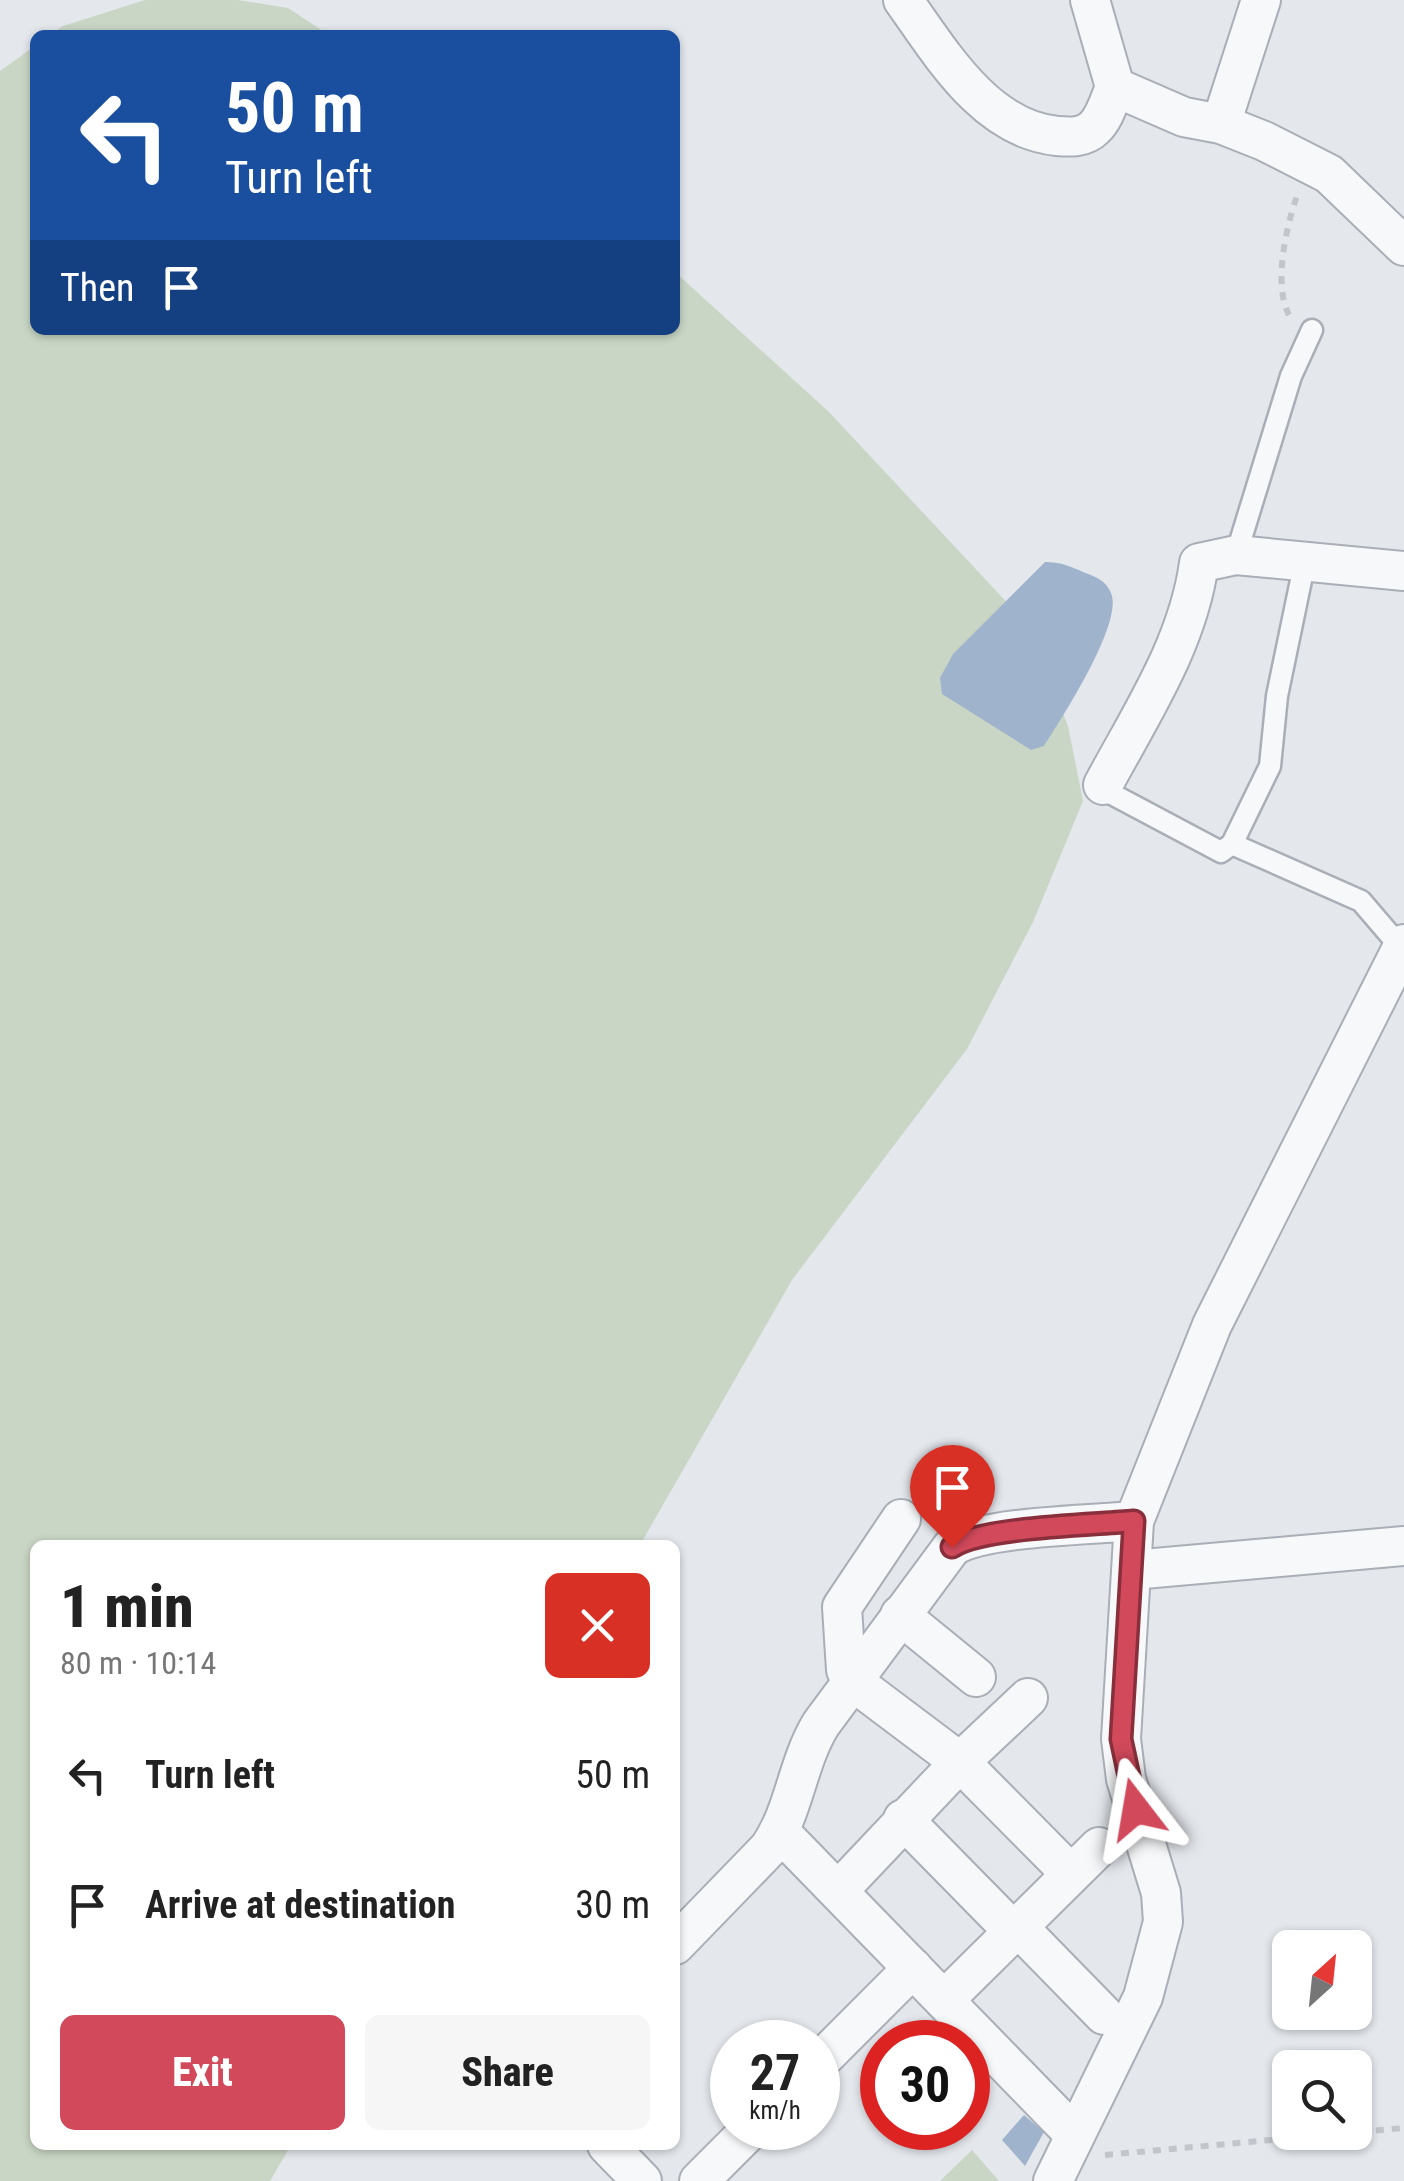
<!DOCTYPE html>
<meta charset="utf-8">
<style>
:root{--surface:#fff;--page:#f6f6f6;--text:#222;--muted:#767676;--accent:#d1495b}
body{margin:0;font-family:"Roboto Condensed",sans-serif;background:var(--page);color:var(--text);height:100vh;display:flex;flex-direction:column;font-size:38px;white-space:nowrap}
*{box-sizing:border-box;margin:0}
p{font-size:32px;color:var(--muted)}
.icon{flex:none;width:55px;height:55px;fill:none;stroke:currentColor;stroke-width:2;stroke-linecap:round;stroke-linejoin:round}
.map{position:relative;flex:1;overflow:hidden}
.drawer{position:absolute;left:30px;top:1540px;width:650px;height:610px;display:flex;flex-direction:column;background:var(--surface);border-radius:15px;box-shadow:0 2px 8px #0004}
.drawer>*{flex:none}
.top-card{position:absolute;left:30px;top:30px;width:650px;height:305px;border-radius:15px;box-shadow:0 2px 8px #0004;background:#1a4fa0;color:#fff;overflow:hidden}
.needle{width:65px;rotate:27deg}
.tools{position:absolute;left:1272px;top:1930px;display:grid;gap:20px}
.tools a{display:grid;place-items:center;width:100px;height:100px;border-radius:15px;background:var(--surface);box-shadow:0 2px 8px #0004;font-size:50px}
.speed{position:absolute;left:710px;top:2020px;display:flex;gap:20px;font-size:50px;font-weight:700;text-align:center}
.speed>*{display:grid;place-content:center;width:130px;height:130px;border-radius:50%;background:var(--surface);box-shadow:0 2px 8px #0004;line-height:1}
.speed small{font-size:25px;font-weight:400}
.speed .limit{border:15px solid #d22;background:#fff;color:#111}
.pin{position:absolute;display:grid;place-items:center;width:85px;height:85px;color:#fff;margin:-102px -42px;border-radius:50% 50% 50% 0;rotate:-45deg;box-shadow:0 0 10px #0007}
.pin .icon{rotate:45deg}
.me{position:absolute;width:110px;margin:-55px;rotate:346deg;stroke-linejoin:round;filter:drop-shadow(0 0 8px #0008)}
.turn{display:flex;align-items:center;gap:35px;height:210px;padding:0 30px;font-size:45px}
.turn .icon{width:130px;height:130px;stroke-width:2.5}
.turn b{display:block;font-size:70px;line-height:85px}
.then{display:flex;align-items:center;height:95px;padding:0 30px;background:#0003;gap:20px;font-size:38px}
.round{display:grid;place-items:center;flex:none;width:105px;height:105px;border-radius:15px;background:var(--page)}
.overview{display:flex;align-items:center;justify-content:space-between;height:170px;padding:0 30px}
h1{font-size:60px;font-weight:800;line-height:75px}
.action{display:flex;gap:20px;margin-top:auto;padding:20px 30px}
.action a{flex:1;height:115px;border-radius:15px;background:var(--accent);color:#fff;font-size:40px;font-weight:800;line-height:115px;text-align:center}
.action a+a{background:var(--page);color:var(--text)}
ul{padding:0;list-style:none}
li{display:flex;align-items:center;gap:30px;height:130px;padding:0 30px}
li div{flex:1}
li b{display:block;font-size:38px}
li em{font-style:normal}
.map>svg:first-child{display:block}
.green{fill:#c9d6c5}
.water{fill:#9fb4cc}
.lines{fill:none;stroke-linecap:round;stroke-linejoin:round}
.service-casing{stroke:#a9aeb7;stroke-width:25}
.minor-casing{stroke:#a9aeb7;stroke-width:42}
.path{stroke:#c2c5cb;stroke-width:6;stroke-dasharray:8 8;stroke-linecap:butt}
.service{stroke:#f7f8fa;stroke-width:20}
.minor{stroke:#f7f8fa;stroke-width:38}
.route-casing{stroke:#882f3b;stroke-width:25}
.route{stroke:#d1495b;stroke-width:18}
</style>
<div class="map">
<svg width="1404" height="2181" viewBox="0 0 1404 2181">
<rect width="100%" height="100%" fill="#e4e7ec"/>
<g class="green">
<path d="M145 0H238L288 8 329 35H50L63 26Z"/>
<path d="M35 46V330H675V272L829 412 1027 624 1068 726 1083 801 1033 922 967 1049 792 1280 640 1545H35V2145H291L270 2181H0V71Z"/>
<path d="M972 2150 999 2181H940Z"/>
</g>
<g class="water">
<path d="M1045 562C1060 562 1070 566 1083 572 1096 577 1108 581 1112 596 1120 628 1062 718 1044 746L1031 750 942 694 940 678 953 654Z"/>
<path d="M1024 2115 1044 2132 1025 2166 1002 2140Z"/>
</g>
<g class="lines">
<g class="service-casing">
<g id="service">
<path d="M1236 555 1291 376 1312 330"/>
<path d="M1103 785 1108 792 1221 852 1232 844 1361 901 1403 950"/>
<path d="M1232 844 1270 766 1277 696 1305 561"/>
</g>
</g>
<g class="minor-casing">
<g id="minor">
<path d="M903 0C941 53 985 129 1057 136 1070 137 1084 138 1094 128 1105 118 1109 101 1115 87L1184 117 1221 124 1264 141 1329 174 1404 246"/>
<path d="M1090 0 1115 87"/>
<path d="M1221 124 1261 0"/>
<path d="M1103 785C1141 714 1188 644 1199 563L1236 555 1404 571"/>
<path d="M901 1519 842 1607 846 1670 851 1680 960 1762 1071 1874"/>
<path d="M1132 1570 1404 1546"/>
<path d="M900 1615 976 1677"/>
<path d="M903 1819 1013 1931"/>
<path d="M780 1832 1075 2135"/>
<path d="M838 1891 960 1762 1028 1698"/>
<path d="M1018 1927 1104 2015"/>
<path d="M675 1945 769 1848C795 1810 797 1763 821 1724L952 1547C983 1526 1092 1525 1134 1521"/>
<path d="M944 2000 1099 1847"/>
<path d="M818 2063 913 1968"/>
<path d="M607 2145 642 2181"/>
<path d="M699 2181 752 2128"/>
<path d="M1053 2181 1143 1997 1163 1922 1161 1893 1126 1779 1121 1739 1134 1521 1212 1325 1404 944"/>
</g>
</g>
<g class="path">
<path d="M1289 315C1273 285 1286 227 1297 196"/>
<path d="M1105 2155 1404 2128"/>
</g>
<use href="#service" class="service"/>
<use href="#minor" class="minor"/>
</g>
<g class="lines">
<g class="route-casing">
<path id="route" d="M952 1547C982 1527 1092 1525 1134 1521L1121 1739 1136 1809"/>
</g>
<use href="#route" class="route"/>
</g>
</svg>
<div class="tools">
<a><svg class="needle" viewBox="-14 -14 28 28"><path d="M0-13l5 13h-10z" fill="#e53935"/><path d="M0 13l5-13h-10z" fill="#767676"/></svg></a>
<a><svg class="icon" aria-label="search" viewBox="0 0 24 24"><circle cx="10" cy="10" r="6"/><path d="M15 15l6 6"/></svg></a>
</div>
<div class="speed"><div>27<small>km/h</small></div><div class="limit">30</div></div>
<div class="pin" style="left:952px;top:1547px;background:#d93025"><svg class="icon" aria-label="arrive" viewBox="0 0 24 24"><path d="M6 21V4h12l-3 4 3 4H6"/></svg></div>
<svg class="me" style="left:1136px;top:1809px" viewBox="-20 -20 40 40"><path d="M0-17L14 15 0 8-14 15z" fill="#d1495b" stroke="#fff" stroke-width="4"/></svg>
<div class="top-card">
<div class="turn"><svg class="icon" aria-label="left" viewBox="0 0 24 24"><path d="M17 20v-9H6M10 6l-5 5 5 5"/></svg><div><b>50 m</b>Turn left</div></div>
<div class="then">Then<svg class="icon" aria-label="arrive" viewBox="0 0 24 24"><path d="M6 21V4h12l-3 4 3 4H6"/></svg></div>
</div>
<section class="drawer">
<div class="overview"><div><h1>1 min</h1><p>80 m · 10:14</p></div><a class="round" style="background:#d93025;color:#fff"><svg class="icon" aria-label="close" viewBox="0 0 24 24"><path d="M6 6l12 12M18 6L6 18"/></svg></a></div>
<ul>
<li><svg class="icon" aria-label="left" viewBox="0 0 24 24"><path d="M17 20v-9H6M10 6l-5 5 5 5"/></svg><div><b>Turn left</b></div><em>50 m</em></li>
<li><svg class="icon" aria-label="arrive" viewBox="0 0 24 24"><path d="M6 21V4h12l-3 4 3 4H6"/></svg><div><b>Arrive at destination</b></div><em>30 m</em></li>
</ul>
<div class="action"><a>Exit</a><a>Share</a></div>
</section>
</div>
